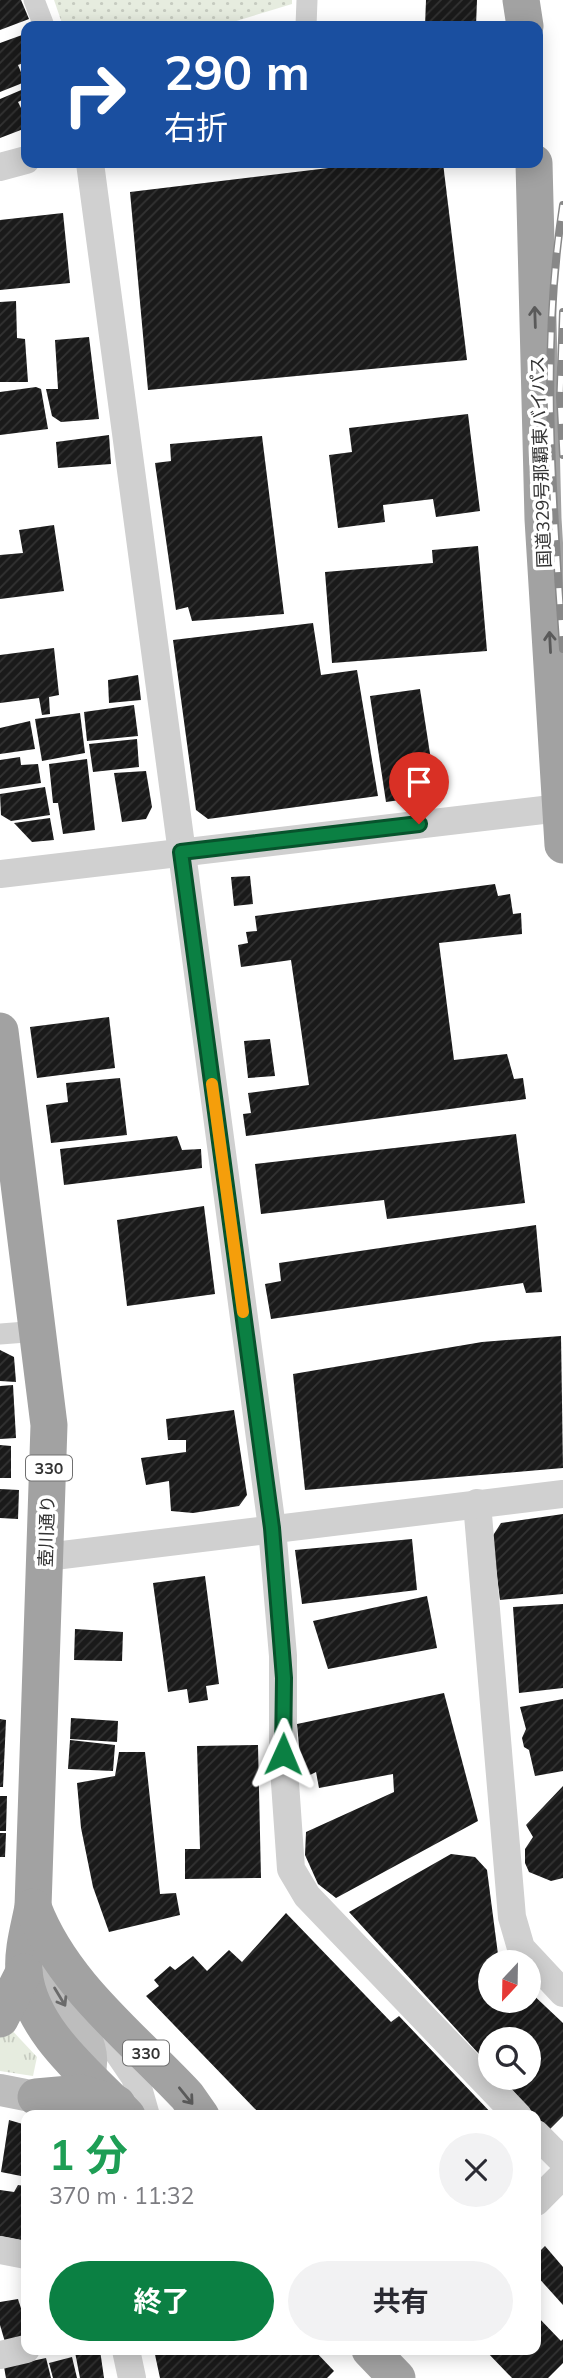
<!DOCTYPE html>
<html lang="ja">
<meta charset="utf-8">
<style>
:root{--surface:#fff;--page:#f2f2f3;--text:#2b2b33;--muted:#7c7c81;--accent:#0b8043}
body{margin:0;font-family:Mulish,"Noto Sans JP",sans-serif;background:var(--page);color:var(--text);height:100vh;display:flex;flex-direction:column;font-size:26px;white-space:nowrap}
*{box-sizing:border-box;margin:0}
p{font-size:23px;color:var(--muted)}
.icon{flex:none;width:38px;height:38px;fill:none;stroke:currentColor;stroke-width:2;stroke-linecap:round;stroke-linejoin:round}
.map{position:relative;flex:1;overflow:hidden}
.side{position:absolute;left:21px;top:2110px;width:520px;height:245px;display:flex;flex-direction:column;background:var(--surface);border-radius:14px;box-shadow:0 4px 18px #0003}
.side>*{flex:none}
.hud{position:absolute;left:21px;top:21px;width:522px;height:147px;border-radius:14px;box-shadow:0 4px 18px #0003;background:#1a4fa0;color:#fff;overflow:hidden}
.needle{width:46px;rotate:202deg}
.tools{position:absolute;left:478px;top:1950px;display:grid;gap:14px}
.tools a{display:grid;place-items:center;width:63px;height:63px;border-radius:50%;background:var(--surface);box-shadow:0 4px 18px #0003;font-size:35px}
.pin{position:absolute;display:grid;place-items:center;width:60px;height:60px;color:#fff;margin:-72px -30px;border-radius:50% 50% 50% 0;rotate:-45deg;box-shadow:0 0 7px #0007}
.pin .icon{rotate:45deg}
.me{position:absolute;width:77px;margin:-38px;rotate:1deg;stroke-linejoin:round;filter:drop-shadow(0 0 5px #0008)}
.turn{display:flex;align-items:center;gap:24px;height:147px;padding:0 28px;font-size:32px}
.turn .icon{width:91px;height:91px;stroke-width:2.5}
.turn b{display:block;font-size:49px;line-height:60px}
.round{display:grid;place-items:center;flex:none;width:74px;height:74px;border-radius:37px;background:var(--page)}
.head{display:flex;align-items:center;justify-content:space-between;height:119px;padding:0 28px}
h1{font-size:42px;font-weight:700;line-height:52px;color:#1e9e55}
.action{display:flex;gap:14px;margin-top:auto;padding:14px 28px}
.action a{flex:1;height:80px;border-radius:42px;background:var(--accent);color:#fff;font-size:28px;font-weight:700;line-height:80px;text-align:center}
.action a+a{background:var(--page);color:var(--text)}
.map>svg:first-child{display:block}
.grass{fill:url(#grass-tufts)}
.park{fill:url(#park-dots)}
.building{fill:url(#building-hatch)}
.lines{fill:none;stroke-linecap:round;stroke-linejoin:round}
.minor{stroke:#d0d0d0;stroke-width:21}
.tertiary{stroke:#d0d0d0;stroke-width:28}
.secondary{stroke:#bdbdbd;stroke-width:32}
.trunk{stroke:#a2a2a2;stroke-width:37}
.rail-casing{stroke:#888;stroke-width:8}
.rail{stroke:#fff;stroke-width:5;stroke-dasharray:16;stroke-linecap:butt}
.oneway{stroke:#5a5a5a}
.oneway2{stroke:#6a6a6a}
.route-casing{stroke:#07532c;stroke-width:18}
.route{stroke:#0b8043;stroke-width:12}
.slow{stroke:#f59e0b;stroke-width:12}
.labels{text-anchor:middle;stroke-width:7;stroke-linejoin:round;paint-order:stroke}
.shield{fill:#fff;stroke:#707070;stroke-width:2}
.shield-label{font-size:16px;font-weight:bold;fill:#333}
.street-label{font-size:18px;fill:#333;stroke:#fff}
</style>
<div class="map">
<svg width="563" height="2378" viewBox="0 0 563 2378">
<defs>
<pattern id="grass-tufts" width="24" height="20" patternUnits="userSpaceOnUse" patternTransform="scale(1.75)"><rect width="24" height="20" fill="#e6ecdf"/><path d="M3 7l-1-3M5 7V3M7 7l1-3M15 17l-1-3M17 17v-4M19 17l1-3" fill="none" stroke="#c6cbc0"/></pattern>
<pattern id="park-dots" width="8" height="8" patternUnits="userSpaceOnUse" patternTransform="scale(1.75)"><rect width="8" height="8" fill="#e6ecdf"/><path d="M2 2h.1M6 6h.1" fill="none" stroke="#c6cbc0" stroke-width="1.8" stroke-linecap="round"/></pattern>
<pattern id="building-hatch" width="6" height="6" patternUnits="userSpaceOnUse" patternTransform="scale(1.75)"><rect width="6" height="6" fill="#1a1a1a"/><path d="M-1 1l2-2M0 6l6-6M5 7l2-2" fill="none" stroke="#333"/></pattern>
</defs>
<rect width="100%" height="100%" fill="#fff"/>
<path class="grass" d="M7 2025 37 2057 33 2076 0 2071V2033Z"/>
<path class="park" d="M54 0H292V4L220 26H63Z"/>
<g class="building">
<path d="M0 0H21L29 19 0 30Z"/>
<path d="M426 0H477L476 26H425Z"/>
<path d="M22 35 26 45V62L18 65 25 82 0 92V43Z"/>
<path d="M26 88V98L18 102 26 118V128L0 138V99Z"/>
<path d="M370 163H443L467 360 148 390 130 192Z"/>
<path d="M63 213 70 283 0 290V220Z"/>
<path d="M16 301 17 338 25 339 28 382H0V302Z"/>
<path d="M89 337 99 419 61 422 52 416 46 389H58L55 340Z"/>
<path d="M36 387 41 389 48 429 0 435V392Z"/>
<path d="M468 414 480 511 436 517 433 499 383 505 385 522 338 528 329 455 352 452 349 428Z"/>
<path d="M109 435 111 464 58 468 56 442Z"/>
<path d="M262 436 284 614 192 621 188 607 176 610 155 463 171 461 170 444Z"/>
<path d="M54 525 64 591 0 599V555L23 553 19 530Z"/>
<path d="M478 546 487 651 332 663 325 572 433 563 432 550Z"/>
<path d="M313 623 321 675 357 670 378 796 208 819 196 810 173 640Z"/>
<path d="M54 648 59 695 49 697 50 714 42 715 39 698 0 703V655Z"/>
<path d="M138 675 141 700 109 703 108 680Z"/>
<path d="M420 689 435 786 428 796 386 802 370 696Z"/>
<path d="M134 705 138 736 87 741 84 712Z"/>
<path d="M80 713 85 753 42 761 35 719Z"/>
<path d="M30 721 35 749 0 754V728Z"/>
<path d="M137 739 139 767 93 772 89 744Z"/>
<path d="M20 757 21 765 38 764 41 783 0 789V760Z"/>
<path d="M87 759 95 830 63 834 58 803H53L49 764Z"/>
<path d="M146 771 152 807 146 819 122 822 114 773Z"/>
<path d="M45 787 50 815 11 821 1 815 0 794Z"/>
<path d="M50 818 54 840 32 842 14 823Z"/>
<path d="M250 876 253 904 234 906 231 877Z"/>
<path d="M495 884 498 896 510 894 513 914 521 913 522 934 439 943 454 1060 507 1054 514 1079 523 1078 526 1099 246 1136 243 1114 251 1113 248 1093 309 1085 291 960 241 967 238 945 248 943 246 932 257 931 255 916Z"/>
<path d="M109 1017 115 1068 37 1078 30 1027Z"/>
<path d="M270 1039 275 1076 248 1078 244 1041Z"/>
<path d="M120 1078 127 1135 51 1143 46 1105 68 1102 66 1083Z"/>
<path d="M516 1134 525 1203 387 1219 384 1200 261 1214 255 1164Z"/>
<path d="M177 1136 182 1150 201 1149 202 1168 64 1185 60 1149Z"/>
<path d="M204 1206 215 1294 127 1306 117 1220Z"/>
<path d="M536 1225 542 1292 526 1293 523 1283 271 1319 265 1284 281 1281 279 1263Z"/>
<path d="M561 1336 563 1468 305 1490 293 1374 482 1342Z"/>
<path d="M0 1350 14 1357 16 1382 0 1381Z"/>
<path d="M13 1385 16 1438 0 1439V1386Z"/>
<path d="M234 1410 247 1495 239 1506 193 1513 171 1511 169 1481 146 1485 141 1458 186 1452V1440H168L166 1419Z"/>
<path d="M0 1445 11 1446V1478H0Z"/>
<path d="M0 1489 19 1490 18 1519 0 1518Z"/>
<path d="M563 1514V1594L500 1600 492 1537 501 1523Z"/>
<path d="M412 1539 417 1590 302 1604 295 1550Z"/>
<path d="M205 1576 219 1684 206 1686 208 1700 189 1703 187 1689 168 1692 153 1583Z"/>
<path d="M427 1596 437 1648 328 1669 313 1621Z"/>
<path d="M563 1604V1688L519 1693 513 1607Z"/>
<path d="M75 1629 123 1632 122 1661 74 1660Z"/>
<path d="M444 1693 478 1821 336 1898 318 1884 305 1855 306 1832 394 1792 393 1774 319 1788 316 1772 302 1779 297 1724Z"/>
<path d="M563 1699V1771L535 1776 529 1750 524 1747 522 1738 526 1729 520 1707Z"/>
<path d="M71 1718 118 1721 117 1742 70 1739Z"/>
<path d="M0 1719 6 1720 3 1787H0Z"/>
<path d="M70 1740 115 1745 113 1771 68 1769Z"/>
<path d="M258 1745 261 1878 185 1879V1849H200L197 1746Z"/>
<path d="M119 1752H145L160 1894 176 1893 180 1915 109 1932 93 1887 81 1828 77 1783 115 1776Z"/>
<path d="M563 1786V1878L551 1881 529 1872 525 1863V1849L533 1837 526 1825Z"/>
<path d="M0 1796H7L6 1831H0Z"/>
<path d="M0 1833H6L5 1857H0Z"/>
<path d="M451 1854 475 1857 487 1870 499 1962H490V2000H528V1990L563 2023V2116L549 2130 500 2077H528V2039H490V2066L349 1912Z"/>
<path d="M286 1913 391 2022 399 2016 494 2116H257L259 2113 146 1996 159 1986 154 1980 170 1966 175 1970 193 1956 207 1971 229 1950 242 1962Z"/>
<path d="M9 2120 26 2125V2177L1 2172Z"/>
<path d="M18 2185 26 2186 25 2241 0 2236V2190L14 2192Z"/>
<path d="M545 2246 563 2267V2305L536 2275V2255Z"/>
<path d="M18 2299 26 2324V2338L5 2342 0 2325V2302Z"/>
<path d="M536 2315 561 2341 563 2339V2363L548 2378H512L485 2350H536Z"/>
<path d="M82 2350H100L104 2378H80L75 2352Z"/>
<path d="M154 2350H314L334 2371 327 2378H160Z"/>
<path d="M72 2357 77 2378H53L49 2363Z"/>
<path d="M46 2358 51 2378H6L4 2367Z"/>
</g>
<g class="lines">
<g class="minor">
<path d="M34 0 44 26"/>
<path d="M306 26 307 0"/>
<path d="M0 1334 39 1331"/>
</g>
<g class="tertiary">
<path d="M90 163 272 1528 283 1656V1754L291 1869 307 1896 518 2116"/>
<path d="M0 167 26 160"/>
<path d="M0 874 560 808"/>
<path d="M477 1503 512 1917 521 1948 563 1993"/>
<path d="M46 1557 563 1494"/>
<path d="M103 2030 135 2077 146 2116"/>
<path d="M536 2134 563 2161"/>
<path d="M536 2202 563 2175"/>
<path d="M0 2250 26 2255"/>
<path d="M126 2350 132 2378"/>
<path d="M0 2355 26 2349"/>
</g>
<g class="secondary">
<path d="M42 1933C42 1941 41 1952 42 1960 52 2011 117 2038 80 2094"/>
<path d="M0 2090 61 2102"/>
</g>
<g class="trunk">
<path d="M521 0 525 26"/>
<path d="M534 163 543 519 563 845"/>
<path d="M0 1031 49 1425 33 1907C29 1928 22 1951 24 1972 30 2031 89 2076 127 2116"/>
<path d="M33 1907C62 1984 132 2037 187 2096L201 2116"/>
<path d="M0 2019 24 1972"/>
<path d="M36 2097 81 2093 117 2104"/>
<path d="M370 2350 397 2378"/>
</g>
<g class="rail-casing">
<g id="rail">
<path d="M563 205C540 352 553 501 563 649"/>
<path d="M563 312 560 397 563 455"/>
</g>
</g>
<use href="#rail" class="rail"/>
</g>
<defs><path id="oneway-shaft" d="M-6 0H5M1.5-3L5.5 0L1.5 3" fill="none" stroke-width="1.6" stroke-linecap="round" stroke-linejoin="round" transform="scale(1.75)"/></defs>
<g class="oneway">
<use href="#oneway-shaft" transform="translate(535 317) rotate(-92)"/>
<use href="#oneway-shaft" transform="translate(550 642) rotate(-93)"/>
<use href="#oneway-shaft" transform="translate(186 2096) rotate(51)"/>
</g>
<use class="oneway2" href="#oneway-shaft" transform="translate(60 1997) rotate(59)"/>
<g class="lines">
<g class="route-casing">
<path id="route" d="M283 1754 284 1678 272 1528 181 852 419 824"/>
</g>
<use href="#route" class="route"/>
<path class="slow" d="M212 1084 243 1312"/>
</g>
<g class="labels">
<g class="shield">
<rect x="26" y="1455.5" width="46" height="25" rx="5"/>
<rect x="123" y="2040.5" width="46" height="25" rx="5"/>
</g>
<g class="shield-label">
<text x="49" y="1474">330</text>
<text x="146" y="2059">330</text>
</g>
<g class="street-label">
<text transform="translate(541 462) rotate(-92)" y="6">国道329号那覇東バイパス</text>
<text transform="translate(47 1531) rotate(-88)" y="6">壺川通り</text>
</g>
</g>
</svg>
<div class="tools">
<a><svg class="needle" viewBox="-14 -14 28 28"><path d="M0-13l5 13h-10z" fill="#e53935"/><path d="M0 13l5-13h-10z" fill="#7c7c81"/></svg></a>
<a><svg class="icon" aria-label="search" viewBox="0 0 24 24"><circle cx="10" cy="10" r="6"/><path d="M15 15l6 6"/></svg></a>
</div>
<div class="pin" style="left:419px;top:824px;background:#d93025"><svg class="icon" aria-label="arrive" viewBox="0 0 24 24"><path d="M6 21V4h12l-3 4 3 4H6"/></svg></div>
<svg class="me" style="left:283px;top:1754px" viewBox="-20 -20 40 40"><path d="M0-17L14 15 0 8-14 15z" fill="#0b8043" stroke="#fff" stroke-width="4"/></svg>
<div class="hud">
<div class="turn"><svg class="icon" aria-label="right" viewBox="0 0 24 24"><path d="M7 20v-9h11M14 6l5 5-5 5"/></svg><div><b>290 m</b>右折</div></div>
</div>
<section class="side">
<div class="head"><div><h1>1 分</h1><p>370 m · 11:32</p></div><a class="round"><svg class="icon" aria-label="close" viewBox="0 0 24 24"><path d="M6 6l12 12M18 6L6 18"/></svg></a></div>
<div class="action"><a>終了</a><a>共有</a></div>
</section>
</div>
